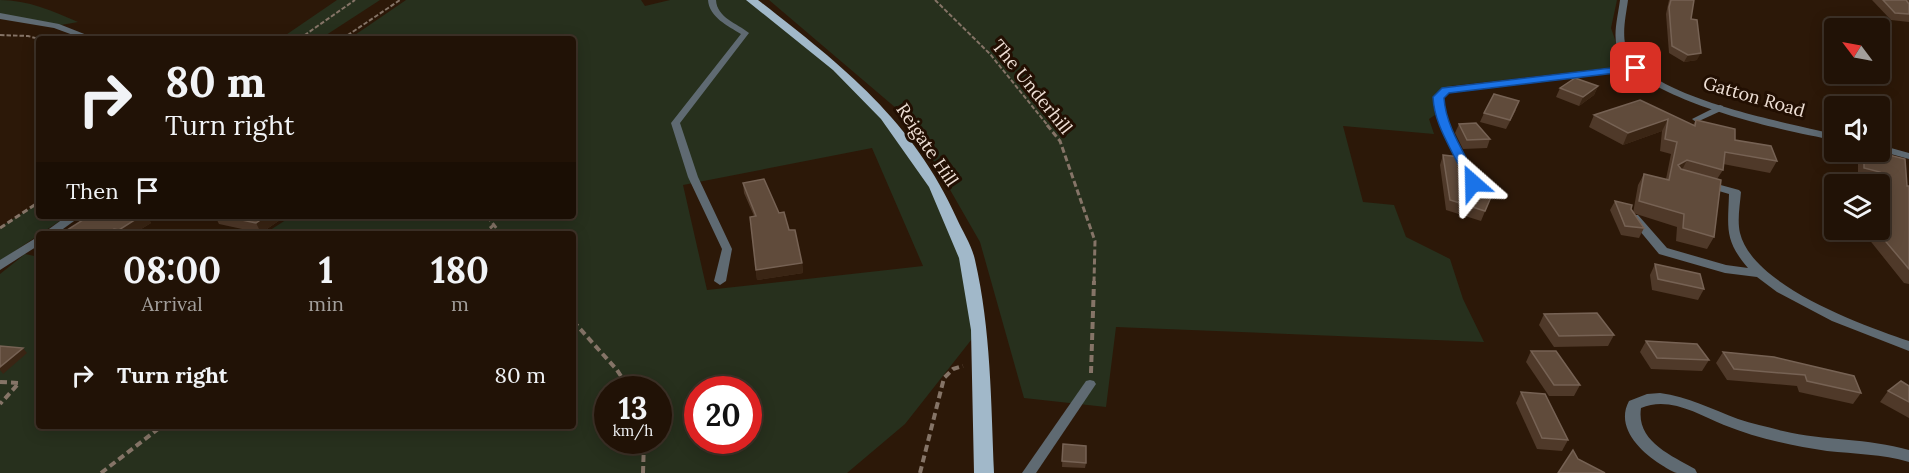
<!DOCTYPE html>
<style>
:root{--surface:#211206;--page:#2d2014;--text:#f1f3f6;--muted:#a29e9b;--line:#3e3228}
body{margin:0;font-family:Lora,serif;background:var(--page);color:var(--text);height:100vh;display:flex;flex-direction:column;font-size:22px;white-space:nowrap}
*{box-sizing:border-box;margin:0}
p{font-size:20px;color:var(--muted)}
.icon{flex:none;width:33px;height:33px;fill:none;stroke:currentColor;stroke-width:2;stroke-linecap:round;stroke-linejoin:round}
.map{position:relative;flex:1;overflow:hidden}
.panel{position:absolute;left:36px;top:231px;width:540px;height:198px;display:flex;flex-direction:column;background:var(--surface);border-radius:6px;box-shadow:0 3px 15px #0003,0 0 0 2px var(--line)}
.panel>*{flex:none}
.guide{position:absolute;left:36px;top:36px;width:540px;height:183px;border-radius:6px;box-shadow:0 3px 15px #0003,0 0 0 2px var(--line);background:#211206;color:var(--text);overflow:hidden}
.needle{width:39px;rotate:302deg}
.controls{position:absolute;left:1824px;top:18px;display:grid;gap:12px}
.controls a{display:grid;place-items:center;width:66px;height:66px;border-radius:6px;background:var(--surface);box-shadow:0 3px 15px #0003,0 0 0 2px var(--line);font-size:30px}
.speed{position:absolute;left:594px;top:376px;display:flex;gap:12px;font-size:30px;font-weight:700;text-align:center}
.speed>*{display:grid;place-content:center;width:78px;height:78px;border-radius:50%;background:var(--surface);box-shadow:0 3px 15px #0003,0 0 0 2px var(--line);line-height:1}
.speed small{font-size:15px;font-weight:400}
.speed .limit{border:9px solid #d22;background:#fff;color:#111}
.pin{position:absolute;display:grid;place-items:center;width:51px;height:51px;color:#fff;margin:-26px;border-radius:12px;box-shadow:0 3px 9px #0006}
.me{position:absolute;width:66px;margin:-33px;rotate:335deg;stroke-linejoin:round;filter:drop-shadow(0 0 4px #0008)}
.turn{display:flex;align-items:center;gap:21px;height:126px;padding:0 30px;font-size:27px}
.turn .icon{width:78px;height:78px;stroke-width:2.5}
.turn b{display:block;font-size:42px;line-height:51px}
.then{display:flex;align-items:center;height:57px;padding:0 30px;background:#0003;gap:12px;font-size:22px}
.eta{display:flex;justify-content:space-evenly;align-items:center;height:102px;text-align:center}
.eta b{font-size:36px;font-weight:700;line-height:42px}
ul{padding:0;list-style:none}
li{display:flex;align-items:center;gap:18px;height:84px;padding:0 30px}
li div{flex:1}
li b{display:block;font-size:22px}
li em{font-style:normal}
.map>svg:first-child{display:block}
.green{fill:#27301d;fill-rule:evenodd}
.lines{fill:none;stroke-linecap:round;stroke-linejoin:round}
.path-far2{stroke:#857467;stroke-width:2;stroke-dasharray:4.5 2;stroke-linecap:butt}
.path-far1{stroke:#857467;stroke-width:3;stroke-dasharray:6 3;stroke-linecap:butt}
.path{stroke:#857467;stroke-width:4;stroke-dasharray:7 4;stroke-linecap:butt}
.service{fill:#5f6a72;fill-rule:evenodd}
.minor{fill:#5f6a72;fill-rule:evenodd}
.primary{fill:#a1b8c9;fill-rule:evenodd}
.wall{fill:#4f3929}
.shaded-wall{fill:#3a2514}
.building{fill:#604b3b;stroke:#766254;stroke-width:1.5}
.route{fill:#1a73e8;stroke:#114b97;stroke-width:1.5}
.labels{text-anchor:middle;stroke-width:6;stroke-linejoin:round;paint-order:stroke}
.street-label{font-size:18px;fill:#eedfd5;stroke:#220f02}
</style>
<div class="map">
<svg width="1909" height="473" viewBox="0 0 1909 473">
<rect width="100%" height="100%" fill="#2c1808"/>
<g class="green">
<path d="M0 0C28 0 53 11 78 22L61 25 0 14Z"/>
<path d="M337 0H380L320 39H280Z"/>
<path d="M406 0H641L645 6 670 0H752L787 27 885 116 936 187 967 258 979 330 905 424 847 473H0V274L25 254 39 257V426H573V234H264L292 216H573V39H349ZM872 148 923 266 707 290 683 185ZM608 390H658V441H608ZM698 390H748V441H698Z"/>
<path d="M769 0H1617L1611 28 1624 66 1450 86C1431 94 1432 95 1435 115L1429 119 1434 134 1343 126 1363 202 1394 205 1406 237 1450 259 1463 299 1484 342 1116 327 1106 407 1024 398 980 242 910 120Z"/>
<path d="M39 203V216H67L0 261V227Z"/>
</g>
<g class="lines">
<g class="path-far2">
<path d="M935 0 990 54 1049 127"/>
<path d="M0 35 28 36 39 39"/>
<path d="M299 39 355 0"/>
<path d="M342 39 400 0"/>
</g>
<g class="path-far1">
<path d="M1047 125 1060 141 1095 241 1094 282"/>
<path d="M487 216 501 234"/>
<path d="M0 228 39 202"/>
<path d="M483 234 495 224"/>
</g>
<g class="path">
<path d="M573 321 617 370 630 390"/>
<path d="M1091 373 1094 281"/>
<path d="M0 382 19 383 0 404"/>
<path d="M101 473 162 426"/>
<path d="M643 473 644 441"/>
<path d="M920 473 944 378 953 369 963 366"/>
</g>
<g class="service">
<path d="M708 0H716C717 18 737 23 749 33L680 123 698 177 732 249 726 281 720 285 714 281 722 249 688 177 671 123 741 34C728 26 709 17 708 0Z"/>
<path d="M1636 66 1640 68 1639 70 1448 92 1442 98C1447 129 1464 155 1478 183L1473 186 1468 183C1455 154 1438 129 1434 97L1446 87Z"/>
<path d="M1720 105 1723 106V110L1699 121 1696 122 1692 119Z"/>
<path d="M1090 380 1094 381 1096 384 1036 473H1022L1086 381Z"/>
</g>
<g class="minor">
<path d="M1620 0H1628C1626 16 1620 39 1629 54 1656 99 1784 122 1834 134V140C1783 131 1646 101 1620 55 1611 39 1618 17 1620 0Z"/>
<path d="M0 13 59 24 97 39H84L54 28 0 19Z"/>
<path d="M1880 145 1909 153V159L1880 151Z"/>
<path d="M1706 181 1739 190 1741 192C1740 205 1737 220 1740 233 1753 286 1862 325 1909 341V351L1832 321 1777 292 1757 277 1725 273 1659 254 1630 219 1628 217 1630 215H1638L1667 248 1726 265 1748 268C1724 240 1728 228 1729 194L1702 186 1700 184Z"/>
<path d="M67 216H81L56 234H42Z"/>
<path d="M39 236V245L0 270V260Z"/>
<path d="M1660 393C1688 397 1712 409 1738 419 1753 424 1768 427 1783 431 1825 441 1868 438 1909 450V462C1882 454 1855 454 1827 451 1793 446 1756 438 1724 425 1698 414 1669 396 1641 408 1636 441 1670 455 1695 469L1697 473C1691 473 1683 473 1677 473 1672 472 1665 467 1660 464 1640 451 1615 427 1629 401L1647 394Z"/>
</g>
<path class="primary" d="M746 0H758C840 64 913 120 957 219 963 232 972 246 975 260 991 330 991 402 994 473H974L971 330 959 258 929 187 881 119 833 70Z"/>
</g>
<g class="wall">
<path d="M1669 0H1694L1691 19 1697 60 1684 62 1669 53 1666 14Z"/>
<path d="M1872 0H1909V22L1891 20Z"/>
<path d="M1598 86 1594 95 1579 106 1556 97 1560 88Z"/>
<path d="M1640 100 1693 125 1696 120 1777 161 1770 173 1723 164V170L1717 179 1714 237 1707 249 1676 241 1677 227 1633 213 1638 185 1644 174 1666 179 1671 154 1660 151 1662 131 1623 145 1589 127 1594 115Z"/>
<path d="M1516 110 1506 129 1480 122 1484 113Z"/>
<path d="M1459 124 1490 139 1487 148 1463 149 1455 133Z"/>
<path d="M1862 152H1877L1907 186H1909V284L1904 283 1868 238 1866 230H1880V184H1873V182L1858 178V158Z"/>
<path d="M1443 155 1465 189 1491 197 1481 221 1446 210 1440 165Z"/>
<path d="M743 183 779 213 789 230 802 263 803 273 757 280 756 270 754 216 744 193Z"/>
<path d="M1615 201 1631 209 1644 228 1639 238 1621 235 1610 210Z"/>
<path d="M89 216H147L151 223 133 234H70L67 230Z"/>
<path d="M215 216H286L261 233 219 224Z"/>
<path d="M1655 264 1704 289 1698 300 1652 290 1650 275Z"/>
<path d="M1544 314 1614 335 1608 346 1554 347 1539 325Z"/>
<path d="M1646 341 1709 360 1702 371 1651 369 1640 352Z"/>
<path d="M1531 351 1580 385 1574 396H1549L1526 362Z"/>
<path d="M1723 352 1774 357 1861 393 1853 404 1799 392 1797 386 1727 380 1716 363Z"/>
<path d="M1909 386V418L1880 402 1888 391Z"/>
<path d="M1521 392 1568 440 1562 451 1537 449 1516 403Z"/>
<path d="M1063 444 1086 463 1085 468 1062 467Z"/>
</g>
<g class="shaded-wall">
<path d="M1701 53 1697 60 1684 62 1688 55Z"/>
<path d="M1598 86 1594 95 1579 106 1583 97Z"/>
<path d="M1668 119 1662 131 1623 145 1628 133Z"/>
<path d="M1687 160 1681 172 1678 165Z"/>
<path d="M141 216H147L151 223 133 234H122L119 230Z"/>
<path d="M266 216H286L261 233 256 223Z"/>
<path d="M114 229 117 234H105Z"/>
<path d="M802 263 803 273 757 280 756 270Z"/>
<path d="M23 348 27 353 3 374 0 370V367Z"/>
</g>
<g class="building">
<path d="M1671 0H1694L1691 19 1697 20 1701 53 1688 55 1672 46 1669 7Z"/>
<path d="M1883 0H1906L1909 4V14L1895 13Z"/>
<path d="M1575 78 1598 86 1583 97 1560 88Z"/>
<path d="M1494 94 1519 101 1510 120 1484 113Z"/>
<path d="M1640 100 1695 126 1696 120 1735 129V140L1771 146 1777 161 1725 152 1723 170 1687 160 1678 165 1681 169 1721 180 1714 237 1683 228 1684 214 1639 201 1644 174 1669 180 1677 142 1665 139 1668 119 1628 133 1594 115Z"/>
<path d="M1476 123 1490 139 1467 140 1459 124Z"/>
<path d="M1864 152H1877L1905 159 1907 186H1909V269L1876 230H1880V172L1864 168Z"/>
<path d="M1443 155 1460 157 1465 189 1491 197 1485 211 1450 200Z"/>
<path d="M764 179 779 213 784 212 789 230H795L802 263 756 270 750 217 756 216 743 183Z"/>
<path d="M1615 201 1632 205 1631 209 1644 228 1625 226Z"/>
<path d="M89 216H141L119 230 114 229 105 234H70L74 231 67 230Z"/>
<path d="M223 216H266L256 223Z"/>
<path d="M1655 264 1700 274 1704 289 1658 279Z"/>
<path d="M1597 313 1614 335 1559 336 1544 314Z"/>
<path d="M1646 341 1697 344 1709 360 1657 358Z"/>
<path d="M0 346 23 348 0 367Z"/>
<path d="M1531 351H1556L1580 385H1554Z"/>
<path d="M1723 352 1774 357 1854 376 1861 393 1807 381 1805 375 1734 369Z"/>
<path d="M1901 381 1909 386V402L1888 391Z"/>
<path d="M1521 392 1545 394 1568 440 1542 438Z"/>
<path d="M1063 444 1086 446V463L1062 461Z"/>
<path d="M1573 450 1578 459 1605 473H1558Z"/>
</g>
<path class="route" d="M1636 65 1641 68 1640 70 1449 93 1444 98C1446 129 1467 156 1479 183L1473 187 1469 186C1464 178 1461 168 1456 160 1446 140 1434 120 1433 97L1442 88Z"/>
<g class="labels">
<g class="street-label">
<text transform="translate(1032 87) rotate(51)" y="6">The Underhill</text>
<text transform="translate(1754 97) rotate(16)" y="6">Gatton Road</text>
<text transform="translate(927 145) rotate(56)" y="6">Reigate Hill</text>
</g>
</g>
</svg>
<div class="controls">
<a><svg class="needle" viewBox="-14 -14 28 28"><path d="M0-13l5 13h-10z" fill="#e53935"/><path d="M0 13l5-13h-10z" fill="#a29e9b"/></svg></a>
<a><svg class="icon" aria-label="sound" viewBox="0 0 24 24"><path d="M4 9h4l5-4v14l-5-4H4zM17 9q2 3 0 6"/></svg></a>
<a><svg class="icon" aria-label="layers" viewBox="0 0 24 24"><path d="M12 4l9 5-9 5-9-5zM3 14l9 5 9-5"/></svg></a>
</div>
<div class="speed"><div>13<small>km/h</small></div><div class="limit">20</div></div>
<div class="pin" style="left:1636px;top:68px;background:#d93025"><svg class="icon" aria-label="arrive" viewBox="0 0 24 24"><path d="M6 21V4h12l-3 4 3 4H6"/></svg></div>
<svg class="me" style="left:1473px;top:183px" viewBox="-20 -20 40 40"><path d="M0-17L14 15 0 8-14 15z" fill="#1a73e8" stroke="#fff" stroke-width="4"/></svg>
<div class="guide">
<div class="turn"><svg class="icon" aria-label="right" viewBox="0 0 24 24"><path d="M7 20v-9h11M14 6l5 5-5 5"/></svg><div><b>80 m</b>Turn right</div></div>
<div class="then">Then<svg class="icon" aria-label="arrive" viewBox="0 0 24 24"><path d="M6 21V4h12l-3 4 3 4H6"/></svg></div>
</div>
<section class="panel">
<div class="eta">
<div><b>08:00</b><p>Arrival</p></div>
<div><b>1</b><p>min</p></div>
<div><b>180</b><p>m</p></div>
</div>
<ul>
<li><svg class="icon" aria-label="right" viewBox="0 0 24 24"><path d="M7 20v-9h11M14 6l5 5-5 5"/></svg><div><b>Turn right</b></div><em>80 m</em></li>
</ul>
</section>
</div>
